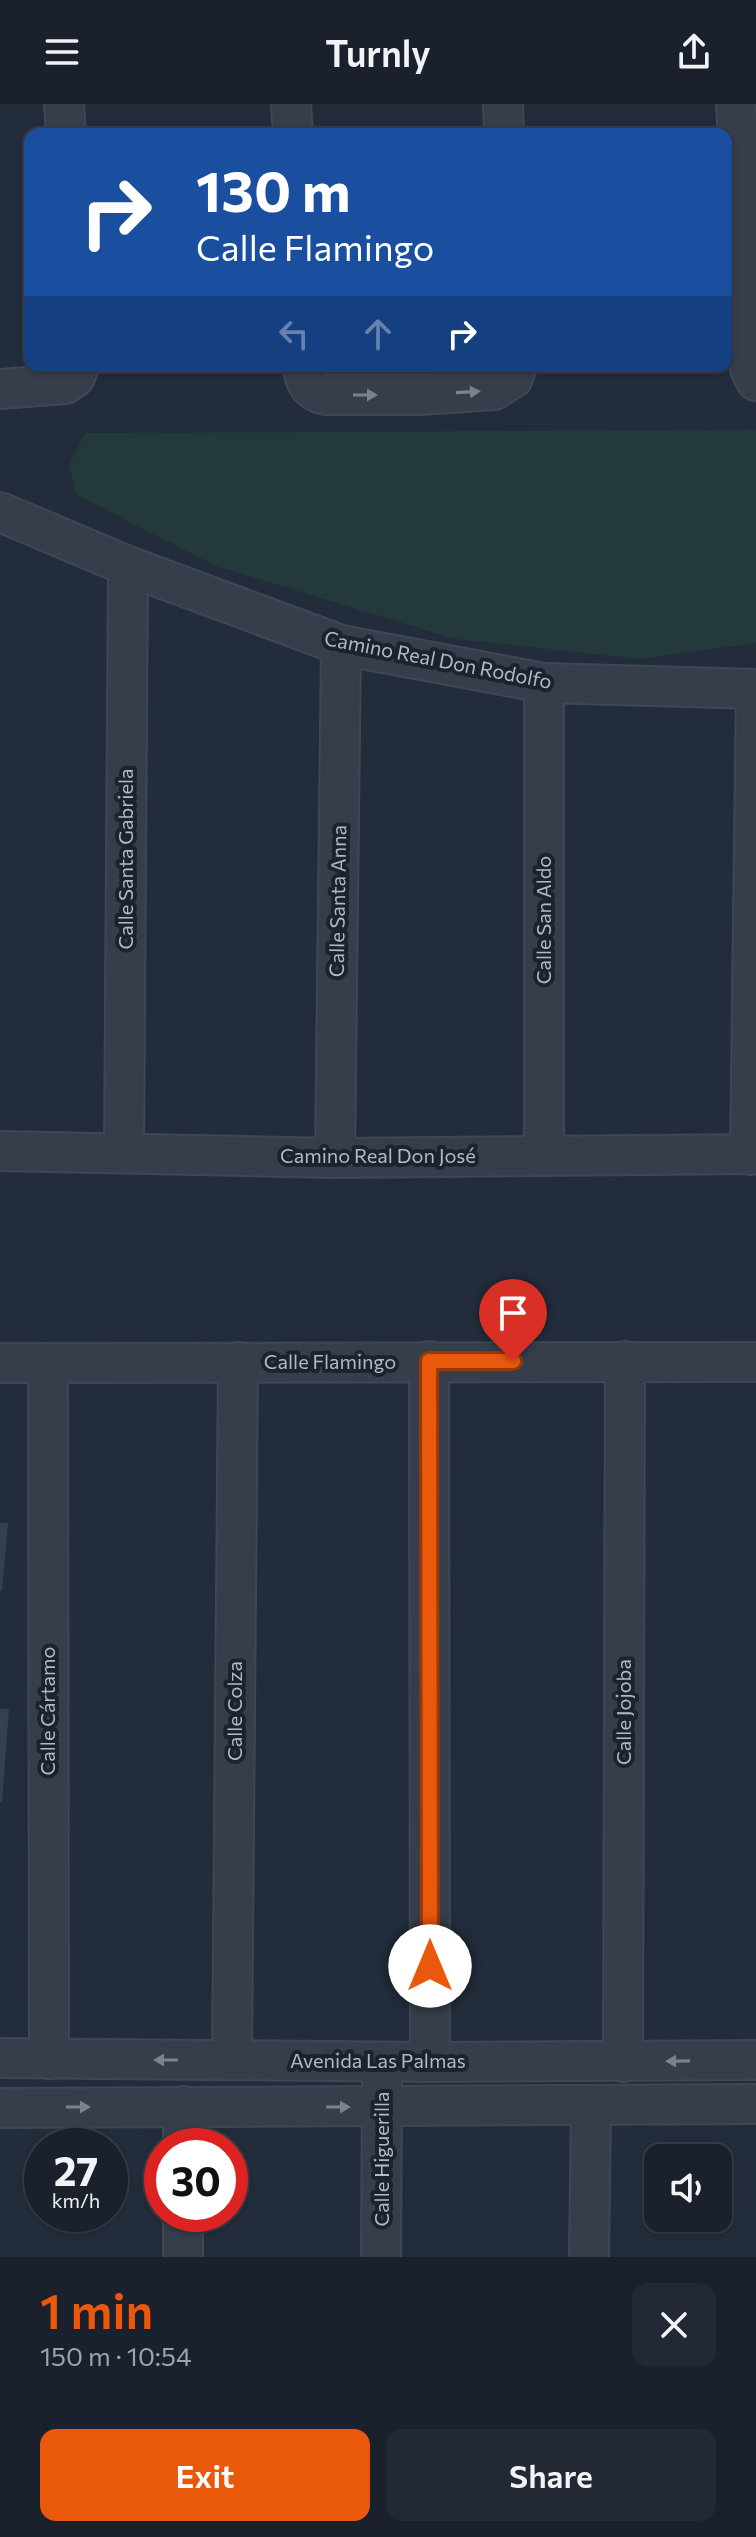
<!DOCTYPE html>
<meta charset="utf-8">
<style>
:root{--surface:#1a212c;--page:#232934;--text:#f1f3f6;--muted:#9fa3a9;--line:#383e48;--accent:#ea580c}
body{margin:0;font-family:Commissioner,sans-serif;background:var(--page);color:var(--text);height:100vh;display:flex;flex-direction:column;font-size:30px;white-space:nowrap}
*{box-sizing:border-box;margin:0}
p{font-size:26px;color:var(--muted)}
.icon{flex:none;width:44px;height:44px;fill:none;stroke:currentColor;stroke-width:2;stroke-linecap:round;stroke-linejoin:round}
.map{position:relative;height:2153px;overflow:hidden}
.drawer{display:flex;flex-direction:column;background:var(--surface);flex:1}
.drawer>*{flex:none}
.hud{position:absolute;left:24px;top:24px;width:708px;height:244px;border-radius:16px;box-shadow:0 2px 6px #0004,0 0 0 2px var(--line);background:#1a4fa0;color:#fff;overflow:hidden}
.buttons{position:absolute;left:644px;top:2040px;display:grid;gap:16px}
.buttons a{display:grid;place-items:center;width:88px;height:88px;border-radius:16px;background:var(--surface);box-shadow:0 2px 6px #0004,0 0 0 2px var(--line);font-size:40px}
.speed{position:absolute;left:24px;top:2024px;display:flex;gap:16px;font-size:40px;font-weight:700;text-align:center}
.speed>*{display:grid;place-content:center;width:104px;height:104px;border-radius:50%;background:var(--surface);box-shadow:0 2px 6px #0004,0 0 0 2px var(--line);line-height:1}
.speed small{font-size:20px;font-weight:400}
.speed .limit{border:12px solid #d22;background:#fff;color:#111}
.pin{position:absolute;display:grid;place-items:center;width:68px;height:68px;color:#fff;margin:-82px -34px;border-radius:50% 50% 50% 0;rotate:-45deg;box-shadow:0 0 8px #0007}
.pin .icon{rotate:45deg}
.me{position:absolute;width:88px;margin:-44px;rotate:0deg;stroke-linejoin:round;filter:drop-shadow(0 0 6px #0008)}
.turn{display:flex;align-items:center;gap:28px;height:168px;padding:0 40px;font-size:36px}
.turn .icon{width:104px;height:104px;stroke-width:2.5}
.turn b{display:block;font-size:56px;line-height:68px}
.lanes{display:flex;align-items:center;height:76px;padding:0 40px;background:#0003;justify-content:center;gap:40px;direction:ltr}
.lanes .off{opacity:.35}
.round{display:grid;place-items:center;flex:none;width:84px;height:84px;border-radius:16px;background:var(--page)}
.headline{display:flex;align-items:center;justify-content:space-between;height:136px;padding:0 40px}
h1{font-size:48px;font-weight:600;line-height:60px;color:var(--accent)}
.button{display:flex;gap:16px;margin-top:auto;padding:16px 40px}
.button a{flex:1;height:92px;border-radius:16px;background:var(--accent);color:#fff;font-size:32px;font-weight:600;line-height:92px;text-align:center}
.button a+a{background:var(--page);color:var(--text)}
header{display:flex;justify-content:space-between;align-items:center;height:104px;padding:0 40px;background:var(--surface);font-size:36px;font-weight:600}
.map>svg:first-child{display:block}
.green{fill:#24393c}
.building{fill:#344052}
.lines{fill:none;stroke-linecap:round;stroke-linejoin:round}
.minor-casing{stroke:#3f4754;stroke-width:42}
.minor{stroke:#363e4b;stroke-width:38}
.oneway{fill:#7a828f}
.route-casing{stroke:#983908;stroke-width:20}
.route{stroke:#ea580c;stroke-width:14}
.labels{text-anchor:middle;stroke-width:8;stroke-linejoin:round;paint-order:stroke}
.street-label{font-size:20px;fill:#b1b9c7;stroke:#1b2330}
</style>
<header><svg class="icon" aria-label="menu" viewBox="0 0 24 24"><path d="M4 6h16M4 12h16M4 18h16"/></svg>Turnly<svg class="icon" aria-label="share" viewBox="0 0 24 24"><path d="M12 15V3M7 8l5-5 5 5M5 13v7h14v-7"/></svg></header>
<div class="map">
<svg width="756" height="2153" viewBox="0 0 756 2153">
<rect width="100%" height="100%" fill="#222c3b"/>
<path class="green" d="M756 326V539L639 555 455 535 216 462 77 391 69 361 85 329Z"/>
<g class="building">
<path d="M0 1419H8L2 1487H0Z"/>
<path d="M0 1605H9L2 1698H0Z"/>
</g>
<g class="lines">
<g class="minor-casing">
<g id="minor">
<path d="M64 0 66 30"/>
<path d="M291 0 293 30"/>
<path d="M503 0 504 30"/>
<path d="M736 0 750 265 756 277"/>
<path d="M303 262C304 278 309 287 325 291H420L494 286 513 274 517 262"/>
<path d="M0 285 65 280 75 273 79 262"/>
<path d="M0 408 128 462 341 541 544 579 756 585"/>
<path d="M544 579V1052"/>
<path d="M0 1047 335 1054 756 1050"/>
<path d="M124 1048 128 462"/>
<path d="M750 1051 756 585"/>
<path d="M335 1054 341 541"/>
<path d="M429 1257 430 1958"/>
<path d="M0 1259 756 1258"/>
<path d="M48 1259 49 1955"/>
<path d="M0 1954 430 1958 756 1956"/>
<path d="M232 1956 238 1258"/>
<path d="M623 1958 625 1257"/>
<path d="M0 2004 756 2000"/>
<path d="M183 2042V2002"/>
<path d="M183 2153V2110"/>
<path d="M381 2153 382 1980"/>
<path d="M589 2153 591 2001"/>
</g>
</g>
<use href="#minor" class="minor"/>
</g>
<defs><path id="oneway-solid" d="M-6-.8H1V-3.2L6.5 0L1 3.2V.8H-6Z" transform="scale(2)"/></defs>
<g class="oneway">
<use href="#oneway-solid" transform="translate(468 288) rotate(-3)"/>
<use href="#oneway-solid" transform="translate(365 291)"/>
<use href="#oneway-solid" transform="translate(166 1956) rotate(-180)"/>
<use href="#oneway-solid" transform="translate(678 1957) rotate(179)"/>
<use href="#oneway-solid" transform="translate(78 2003)"/>
<use href="#oneway-solid" transform="translate(338 2003)"/>
</g>
<g class="lines">
<g class="route-casing">
<path id="route" d="M430 1862 429 1257H513"/>
</g>
<use href="#route" class="route"/>
</g>
<g class="labels">
<g class="street-label">
<text transform="translate(438 556) rotate(11)" y="7">Camino Real Don Rodolfo</text>
<text transform="translate(126 755) rotate(-90)" y="7">Calle Santa Gabriela</text>
<text transform="translate(338 797) rotate(-89)" y="7">Calle Santa Anna</text>
<text transform="translate(544 816) rotate(-90)" y="7">Calle San Aldo</text>
<text x="378" y="1059">Camino Real Don José</text>
<text x="330" y="1265">Calle Flamingo</text>
<text transform="translate(48 1607) rotate(-90)" y="7">Calle Cártamo</text>
<text transform="translate(235 1607) rotate(-90)" y="7">Calle Colza</text>
<text transform="translate(624 1608) rotate(-90)" y="7">Calle Jojoba</text>
<text x="378" y="1964">Avenida Las Palmas</text>
<text transform="translate(382 2055) rotate(-90)" y="7">Calle Higuerilla</text>
</g>
</g>
</svg>
<div class="buttons">
<a><svg class="icon" aria-label="sound" viewBox="0 0 24 24"><path d="M4 9h4l5-4v14l-5-4H4zM17 9q2 3 0 6"/></svg></a>
</div>
<div class="speed"><div>27<small>km/h</small></div><div class="limit">30</div></div>
<div class="pin" style="left:513px;top:1257px;background:#d93025"><svg class="icon" aria-label="arrive" viewBox="0 0 24 24"><path d="M6 21V4h12l-3 4 3 4H6"/></svg></div>
<svg class="me" style="left:430px;top:1862px" viewBox="-20 -20 40 40"><circle r="19" fill="#fff"/><path d="M0-13L10 11 0 6-10 11z" fill="#ea580c"/></svg>
<div class="hud">
<div class="turn"><svg class="icon" aria-label="right" viewBox="0 0 24 24"><path d="M7 20v-9h11M14 6l5 5-5 5"/></svg><div><b>130 m</b>Calle Flamingo</div></div>
<div class="lanes"><svg class="icon off" aria-label="left" viewBox="0 0 24 24"><path d="M17 20v-9H6M10 6l-5 5 5 5"/></svg><svg class="icon off" aria-label="ahead" viewBox="0 0 24 24"><path d="M12 20V5M6 11l6-6 6 6"/></svg><svg class="icon" aria-label="right" viewBox="0 0 24 24"><path d="M7 20v-9h11M14 6l5 5-5 5"/></svg></div>
</div>
</div>
<section class="drawer">
<div class="headline"><div><h1>1 min</h1><p>150 m · 10:54</p></div><a class="round"><svg class="icon" aria-label="close" viewBox="0 0 24 24"><path d="M6 6l12 12M18 6L6 18"/></svg></a></div>
<div class="button"><a>Exit</a><a>Share</a></div>
</section>
